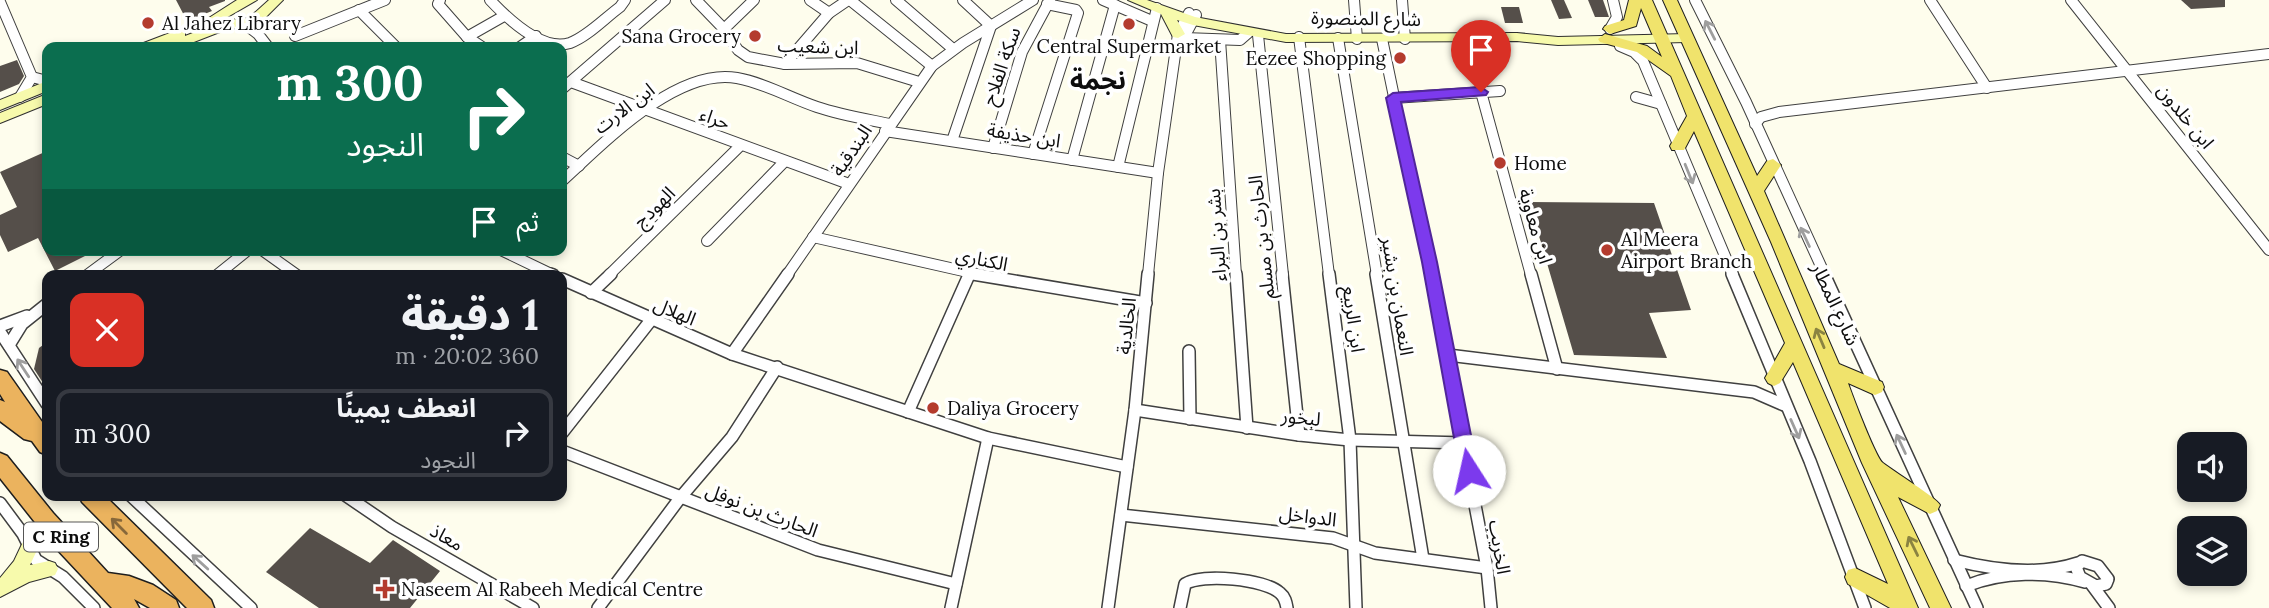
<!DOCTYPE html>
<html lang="ar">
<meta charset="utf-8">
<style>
:root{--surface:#171b24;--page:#242831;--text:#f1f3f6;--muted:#9ea1a6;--line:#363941}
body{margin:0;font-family:Lora,"Noto Sans Arabic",serif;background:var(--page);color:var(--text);direction:rtl;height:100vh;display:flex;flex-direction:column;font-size:26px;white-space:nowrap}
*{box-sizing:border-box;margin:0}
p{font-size:23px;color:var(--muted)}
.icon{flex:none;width:38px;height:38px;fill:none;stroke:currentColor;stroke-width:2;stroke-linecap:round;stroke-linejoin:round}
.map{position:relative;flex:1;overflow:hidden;direction:ltr}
.side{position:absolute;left:42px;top:270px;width:525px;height:231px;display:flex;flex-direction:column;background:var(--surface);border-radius:14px;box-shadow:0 4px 10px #0003;direction:rtl}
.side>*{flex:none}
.hud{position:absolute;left:42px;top:42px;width:525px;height:214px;border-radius:14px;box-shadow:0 4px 10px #0003;direction:rtl;background:#0b6e4f;color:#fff;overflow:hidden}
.buttons{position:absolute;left:2177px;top:432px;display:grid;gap:14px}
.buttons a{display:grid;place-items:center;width:70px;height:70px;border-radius:14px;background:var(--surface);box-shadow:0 4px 10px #0003;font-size:35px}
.pin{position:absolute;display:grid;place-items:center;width:60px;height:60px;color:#fff;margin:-72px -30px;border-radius:50% 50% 50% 0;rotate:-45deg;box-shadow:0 0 7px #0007}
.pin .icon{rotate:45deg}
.me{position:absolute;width:77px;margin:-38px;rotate:350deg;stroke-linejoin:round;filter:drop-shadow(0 0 5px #0008)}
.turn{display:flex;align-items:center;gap:24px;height:147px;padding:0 28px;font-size:32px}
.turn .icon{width:91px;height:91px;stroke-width:2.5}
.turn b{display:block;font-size:49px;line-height:60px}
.then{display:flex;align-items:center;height:66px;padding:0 28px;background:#0003;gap:14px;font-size:26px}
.round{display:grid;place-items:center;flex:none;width:74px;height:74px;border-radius:14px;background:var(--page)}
.overview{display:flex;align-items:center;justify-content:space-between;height:119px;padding:0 28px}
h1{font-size:42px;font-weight:800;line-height:52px}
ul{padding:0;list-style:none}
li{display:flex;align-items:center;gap:21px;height:88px;margin:0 14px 10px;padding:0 14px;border:4px solid var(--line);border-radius:14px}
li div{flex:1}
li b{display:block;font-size:26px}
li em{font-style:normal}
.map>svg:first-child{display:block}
.building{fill:#554f4a}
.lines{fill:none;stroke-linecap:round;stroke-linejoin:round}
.street-far1-casing{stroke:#404040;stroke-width:12}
.street-casing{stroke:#404040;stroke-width:14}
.secondary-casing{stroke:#2f2f2f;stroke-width:2}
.primary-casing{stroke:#1e1e1e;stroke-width:2}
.highway-casing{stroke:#1e1e1e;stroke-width:3}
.street-far1{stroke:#fff;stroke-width:10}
.street{stroke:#fff;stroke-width:11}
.secondary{fill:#f7faac;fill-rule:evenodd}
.primary{fill:#f0e36c;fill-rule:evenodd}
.highway{fill:#ebb35e;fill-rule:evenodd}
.oneway{stroke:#9e9e9e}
.oneway2{stroke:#8a8341}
.oneway3{stroke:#87683a}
.route{fill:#7c3aed;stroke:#51269a;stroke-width:2}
.poi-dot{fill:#b43b2e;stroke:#fff;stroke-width:2.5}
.labels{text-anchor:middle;stroke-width:7;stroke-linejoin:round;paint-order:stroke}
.shield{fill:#fff;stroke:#565656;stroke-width:2}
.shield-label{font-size:18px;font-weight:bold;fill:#0d0d0d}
.street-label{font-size:19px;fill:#0d0d0d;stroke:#fff}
.poi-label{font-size:19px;fill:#0d0d0d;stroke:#fff;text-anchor:start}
.district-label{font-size:26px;font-weight:bold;fill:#0d0d0d;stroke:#fff}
</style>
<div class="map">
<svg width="2269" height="608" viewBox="0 0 2269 608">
<rect width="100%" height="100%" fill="#fefded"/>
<g class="building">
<path d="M176 0H225V1L209 7 212 11 187 21Z"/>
<path d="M1551 0H1564L1572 18 1559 19Z"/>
<path d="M1588 0H1603L1609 17H1595Z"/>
<path d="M2181 0H2225V7L2191 9Z"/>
<path d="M1501 7H1519L1523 23H1505Z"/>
<path d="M17 60 24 76 19 84 0 92V66Z"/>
<path d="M47 151V250H97L55 271 38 238 8 252 0 235V215L17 207 0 172Z"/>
<path d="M1529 202 1654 203 1691 310 1649 313 1667 358 1574 355Z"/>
<path d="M47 342V389L34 369 39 348Z"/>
<path d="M310 528 370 563 393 540 440 571 410 608H319L266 572Z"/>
</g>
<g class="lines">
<g class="street-far1-casing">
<g id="street-far1">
<path d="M440 0 438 4 467 37 482 47"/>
<path d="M490 0C507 18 542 52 570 43 587 37 605 18 620 7L625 0"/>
<path d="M696 0 724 29 738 50 748 57 785 64 857 63 919 82"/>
<path d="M810 0 829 13"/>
<path d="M850 0 932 66"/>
<path d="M896 0 953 49"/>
<path d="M1103 0 1152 21"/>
<path d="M1354 0 1357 39"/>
<path d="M1402 0 1405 39"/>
<path d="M1695 0 1746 102 1825 275"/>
<path d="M1930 0 1987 88"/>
<path d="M2071 0 2269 250"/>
<path d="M0 2 32 77 20 97"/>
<path d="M359 10 396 47"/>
<path d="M245 24 258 34 268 47"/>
<path d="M724 29 754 0"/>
<path d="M1610 29 1617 17 1613 0"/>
<path d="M1258 35 1283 275"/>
<path d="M295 36 385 0"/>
<path d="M467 37 504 16"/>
<path d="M1299 37 1329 275"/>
<path d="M1184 38 1240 40 1248 33"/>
<path d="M1338 38 1377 275"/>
<path d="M1382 39 1431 275"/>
<path d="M1220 40 1236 275"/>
<path d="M1181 43 1196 15"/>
<path d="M1620 46 1634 52 1643 61 1733 275"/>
<path d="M520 47 536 36"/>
<path d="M785 64 829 13 848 0"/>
<path d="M32 77 47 81"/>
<path d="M571 82 849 184"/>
<path d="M562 89 665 0"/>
<path d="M1481 92 1531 275"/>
<path d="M1636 97 1661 104"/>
<path d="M1393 98 1500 91"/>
<path d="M1755 124 1761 117 1779 112 2269 54"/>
<path d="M885 131 1158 173"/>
<path d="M952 141 991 26 963 0"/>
<path d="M993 148 1022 52 1050 0"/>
<path d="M1033 154 1078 13 1076 10 1047 4"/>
<path d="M562 157 579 166"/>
<path d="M1072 160 1115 5"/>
<path d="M1118 167 1157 8"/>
<path d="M562 181C603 144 676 67 737 78 765 83 790 98 817 107 841 115 866 119 890 124"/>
<path d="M813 237 981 275"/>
<path d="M707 241 785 161"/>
<path d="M262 250 297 275"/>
<path d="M501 250 553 275"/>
<path d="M87 275 121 250"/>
<path d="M217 275 248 250"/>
<path d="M609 275 741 145"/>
<path d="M787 275 932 66 963 43 1033 0"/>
<path d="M1148 275 1158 173 1178 34 1189 13"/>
</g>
</g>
<g class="street-casing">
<g id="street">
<path d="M550 274 553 275"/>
<path d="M973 274 1146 303"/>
<path d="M1236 274 1247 428"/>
<path d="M1282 274 1299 435"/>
<path d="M1329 274 1350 440 1356 608"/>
<path d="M1376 274 1423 559"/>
<path d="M1431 274 1487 568 1491 608"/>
<path d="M1531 274 1557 369"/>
<path d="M1732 274 1810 461 1865 608"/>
<path d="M1824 274 1977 608"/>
<path d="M562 279 732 354 988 438 1127 467"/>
<path d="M591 293 611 274"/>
<path d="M0 326 27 316"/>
<path d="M0 332 47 404"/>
<path d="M9 345 22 324 47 304"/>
<path d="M1189 351 1190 419"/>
<path d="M732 354 788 274"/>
<path d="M1448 355 1754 392 1784 405"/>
<path d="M1135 410 1299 435 1350 440 1464 443"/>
<path d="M908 412 969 275"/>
<path d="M562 433 651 320"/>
<path d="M562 451 818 550 956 584"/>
<path d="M130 495 251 608"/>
<path d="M345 495 392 527 533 608"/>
<path d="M0 503 23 534 36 560 63 577 94 608"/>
<path d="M1121 515 1333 538 1375 553 1487 568"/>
<path d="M1954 560C1993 570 2039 576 2078 563"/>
<path d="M2082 561 2098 566 2108 579 2106 584 2096 586 2080 577 2076 567Z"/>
<path d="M2092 585 2109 608"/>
<path d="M1966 586C2003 571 2047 571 2085 582"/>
<path d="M598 608 680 498 732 437 777 367"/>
<path d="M951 608 988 438"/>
<path d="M1108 608 1135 410 1148 274"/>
<path d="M1180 608 1185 584C1202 573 1265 579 1280 593 1285 597 1286 602 1287 608"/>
</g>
</g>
<g class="secondary-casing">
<g id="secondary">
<path d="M237 0H257L212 26 229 20 249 18 269 0H283L259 24 241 29 230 28 181 47H163L164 45 139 47 141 44 175 31H185V36L211 26H202L201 23Z"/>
<path d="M1128 0H1147L1195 17 1286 34 1517 33 1558 37 1687 34 1694 38 1687 42 1558 45 1517 41 1286 42 1193 25 1177 20 1185 34 1178 38 1173 37 1161 14Z"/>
<path d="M47 81V91L0 110V100Z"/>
<path d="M47 94V104L0 123V113Z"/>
<path d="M29 540 35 542 38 548 30 565 49 561 55 563 58 569 55 575 29 582 0 597V578L14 561 23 542Z"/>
</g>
</g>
<g class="primary-casing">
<g id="primary">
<path d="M1629 0H1652L1918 608H1890L1848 584 1845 577 1848 570 1855 568 1888 584 1793 362 1780 383 1774 386 1768 383 1765 378 1785 343 1694 131 1684 150H1672L1670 146 1687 116 1671 76 1637 52 1600 42 1598 39 1605 34 1647 46 1662 57 1641 8 1636 26 1610 34 1603 29 1605 26 1624 20Z"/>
<path d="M1663 0H1677L1757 176 1767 161 1773 159 1781 165 1764 191 1839 364 1882 382 1884 387 1882 392 1875 395 1848 383C1853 397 1876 458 1883 463 1893 471 1937 498 1940 505L1937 511 1930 514 1898 497 1951 608H1930L1862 463 1771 242Z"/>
</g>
</g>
<g class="highway-casing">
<g id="highway">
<path d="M0 370 7 372 47 429V455L40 452 32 441 24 439 0 421V400L5 402 0 394Z"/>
<path d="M0 453 7 456 53 513 108 573 129 576 153 585 176 600 179 608H150L134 599 139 608H112L53 545 0 478Z"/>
<path d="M79 495H104L211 600 214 608H187L82 502Z"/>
</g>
</g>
<use href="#street-far1" class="street-far1"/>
<use href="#street" class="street"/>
<use href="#secondary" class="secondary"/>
<use href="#primary" class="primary"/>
<use href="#highway" class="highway"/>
</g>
<defs><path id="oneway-shaft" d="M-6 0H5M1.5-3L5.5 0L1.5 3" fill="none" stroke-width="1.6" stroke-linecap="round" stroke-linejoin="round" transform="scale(1.75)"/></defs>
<g class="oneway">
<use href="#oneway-shaft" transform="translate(1710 30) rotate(-117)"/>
<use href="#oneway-shaft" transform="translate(1689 174) rotate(68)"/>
<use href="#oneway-shaft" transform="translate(1805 237) rotate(-115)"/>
<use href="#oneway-shaft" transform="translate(23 368) rotate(-123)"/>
<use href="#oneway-shaft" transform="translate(1795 429) rotate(66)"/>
<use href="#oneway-shaft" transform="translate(1901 444) rotate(-115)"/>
<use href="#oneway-shaft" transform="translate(200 562) rotate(-138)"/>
</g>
<g class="oneway2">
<use href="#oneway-shaft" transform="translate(1820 338) rotate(-113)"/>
<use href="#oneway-shaft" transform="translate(1913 546) rotate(-116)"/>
</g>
<use class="oneway3" href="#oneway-shaft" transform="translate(119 526) rotate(-135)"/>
<path class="route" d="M1481 87 1488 92 1486 95 1401 102 1437 262 1478 471 1475 477 1469 479 1463 477 1460 471 1422 262 1386 98 1393 93Z"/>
<g class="poi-dot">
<circle cx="148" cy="23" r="7"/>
<circle cx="1129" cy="24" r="7"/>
<circle cx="755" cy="36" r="7"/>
<circle cx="1400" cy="58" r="7"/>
<circle cx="1500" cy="163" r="7"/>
<circle cx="1607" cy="250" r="7"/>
<circle cx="933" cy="408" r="7"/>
<path d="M381.5 578.5h7v7h7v7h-7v7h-7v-7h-7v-7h7z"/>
</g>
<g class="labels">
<rect class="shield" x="24" y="522.5" width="74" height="29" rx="5"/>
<g class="shield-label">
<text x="61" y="543">C Ring</text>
</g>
<g class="street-label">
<text transform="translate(1366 18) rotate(1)" y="7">شارع المنصورة</text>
<text transform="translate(818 46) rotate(2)" y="7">ابن شعيب</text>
<text transform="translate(1001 66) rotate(-71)" y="7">سكة الفلاح</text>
<text transform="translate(624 108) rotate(-37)" y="7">ابن الارت</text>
<text transform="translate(2186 116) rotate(51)" y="7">ابن خلدون</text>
<text transform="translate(715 118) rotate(20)" y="7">حراء</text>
<text transform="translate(1024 135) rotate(9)" y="7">ابن حذيفة</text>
<text transform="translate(851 150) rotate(-56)" y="7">البندقية</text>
<text transform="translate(654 207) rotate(-45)" y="7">الهودج</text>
<text transform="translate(1536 226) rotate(74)" y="7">ابن معاوية</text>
<text transform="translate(1216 235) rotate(-94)" y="7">بشر بن البراء</text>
<text transform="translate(1261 237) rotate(-96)" y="7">الحارث بن مسلم</text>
<text transform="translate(982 259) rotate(12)" y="7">الكناري</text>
<text transform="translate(1398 296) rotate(81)" y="7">النعمان بن بشير</text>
<text transform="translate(1836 304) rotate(65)" y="7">شارع المطار</text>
<text transform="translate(675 311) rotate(23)" y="7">الهلال</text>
<text transform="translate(1354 319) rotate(82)" y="7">ابن الربيع</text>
<text transform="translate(1126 326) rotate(-84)" y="7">الخالدية</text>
<text transform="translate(1301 417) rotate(6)" y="7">لبخور</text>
<text transform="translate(762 510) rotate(21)" y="7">الحارث بن نوفل</text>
<text transform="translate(1308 516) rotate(7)" y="7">الدواخل</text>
<text transform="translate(447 537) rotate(30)" y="7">معاذ</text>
<text transform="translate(1500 547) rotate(81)" y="7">الخريب</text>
</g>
<g class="poi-label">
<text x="162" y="30">Al Jahez Library</text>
<text x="741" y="43" text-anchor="end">Sana Grocery</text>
<text x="1129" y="53" text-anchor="middle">Central Supermarket</text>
<text x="1386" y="65" text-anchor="end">Eezee Shopping</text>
<text x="1514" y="170">Home</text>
<text x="1621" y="246">Al Meera<tspan x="1621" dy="22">Airport Branch</tspan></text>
<text x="947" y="415">Daliya Grocery</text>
<text x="401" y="596">Naseem Al Rabeeh Medical Centre</text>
</g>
<g class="district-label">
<text x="1098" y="89">نجمة</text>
</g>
</g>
</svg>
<div class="buttons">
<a><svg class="icon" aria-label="sound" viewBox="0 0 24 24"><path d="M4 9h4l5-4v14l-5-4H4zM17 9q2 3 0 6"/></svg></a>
<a><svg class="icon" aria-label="layers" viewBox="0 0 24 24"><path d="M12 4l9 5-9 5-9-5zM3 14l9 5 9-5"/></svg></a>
</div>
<div class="pin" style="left:1481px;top:92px;background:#d93025"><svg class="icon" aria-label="arrive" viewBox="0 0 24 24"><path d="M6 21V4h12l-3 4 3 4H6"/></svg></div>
<svg class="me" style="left:1469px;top:471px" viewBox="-20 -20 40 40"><circle r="19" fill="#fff"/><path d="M0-13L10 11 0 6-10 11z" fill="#7c3aed"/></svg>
<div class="hud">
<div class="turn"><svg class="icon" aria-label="right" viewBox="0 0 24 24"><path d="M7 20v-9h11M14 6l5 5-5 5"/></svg><div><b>300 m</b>النجود</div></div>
<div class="then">ثم<svg class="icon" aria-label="arrive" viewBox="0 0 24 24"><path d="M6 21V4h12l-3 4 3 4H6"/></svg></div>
</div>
<section class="side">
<div class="overview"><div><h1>1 دقيقة</h1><p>360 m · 20:02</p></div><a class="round" style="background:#d93025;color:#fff"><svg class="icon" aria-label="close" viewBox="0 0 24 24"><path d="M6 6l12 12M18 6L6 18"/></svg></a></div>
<ul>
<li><svg class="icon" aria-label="right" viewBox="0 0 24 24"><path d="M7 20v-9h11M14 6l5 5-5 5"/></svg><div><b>انعطف يمينًا</b><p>النجود</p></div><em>300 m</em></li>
</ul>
</section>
</div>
